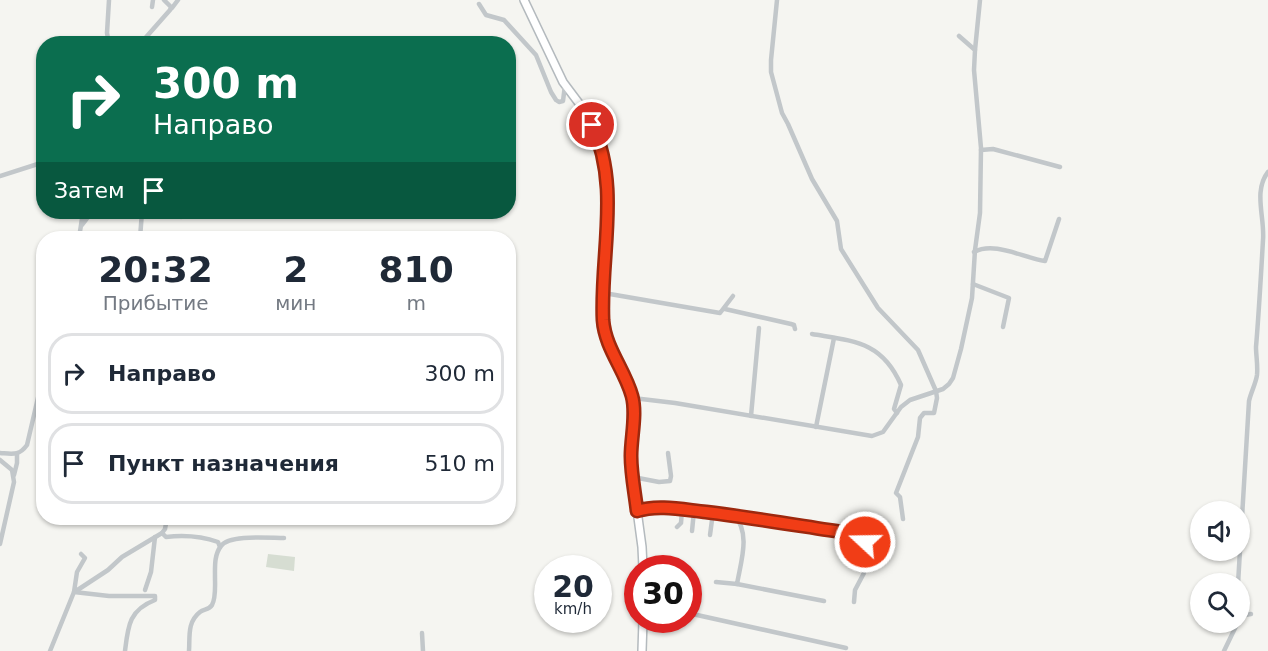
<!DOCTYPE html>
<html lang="ru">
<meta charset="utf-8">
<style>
:root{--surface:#fff;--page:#f6f6f7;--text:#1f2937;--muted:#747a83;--line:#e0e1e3}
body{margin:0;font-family:"DejaVu Sans",sans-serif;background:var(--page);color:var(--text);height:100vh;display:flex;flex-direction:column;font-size:22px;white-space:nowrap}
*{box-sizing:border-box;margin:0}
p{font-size:20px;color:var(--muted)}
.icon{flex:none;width:33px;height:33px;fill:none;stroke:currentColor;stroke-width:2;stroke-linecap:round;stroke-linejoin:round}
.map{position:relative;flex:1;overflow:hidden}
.side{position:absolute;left:36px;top:231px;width:480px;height:294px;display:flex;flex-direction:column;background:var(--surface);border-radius:24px;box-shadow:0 2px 4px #0004}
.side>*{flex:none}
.banner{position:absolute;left:36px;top:36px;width:480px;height:183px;border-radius:24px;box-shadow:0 2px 4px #0004;background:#0b6e4f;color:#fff;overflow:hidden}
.fabs{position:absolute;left:1190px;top:501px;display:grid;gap:12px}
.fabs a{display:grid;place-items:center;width:60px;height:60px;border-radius:50%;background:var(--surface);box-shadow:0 2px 4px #0004;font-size:30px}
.speed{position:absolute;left:534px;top:555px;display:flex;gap:12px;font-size:30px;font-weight:700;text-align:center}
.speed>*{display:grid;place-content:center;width:78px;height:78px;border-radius:50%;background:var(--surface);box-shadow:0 2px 4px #0004;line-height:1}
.speed small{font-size:15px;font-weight:400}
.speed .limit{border:9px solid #d22;background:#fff;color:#111}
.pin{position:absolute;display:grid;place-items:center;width:51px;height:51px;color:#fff;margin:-26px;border:3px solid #fff;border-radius:50%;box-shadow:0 2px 6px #0007}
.me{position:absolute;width:66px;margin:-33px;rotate:291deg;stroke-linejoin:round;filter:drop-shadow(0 0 4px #0008)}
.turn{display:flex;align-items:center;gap:21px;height:126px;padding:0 18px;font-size:27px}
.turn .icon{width:78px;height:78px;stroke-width:2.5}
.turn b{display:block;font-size:42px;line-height:51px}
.then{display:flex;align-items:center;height:57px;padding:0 18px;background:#0003;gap:12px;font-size:22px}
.eta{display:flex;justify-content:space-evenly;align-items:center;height:102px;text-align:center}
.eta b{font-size:36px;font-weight:600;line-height:42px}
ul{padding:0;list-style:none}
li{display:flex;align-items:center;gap:18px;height:81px;margin:0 12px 9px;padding:0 6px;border:3px solid var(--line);border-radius:24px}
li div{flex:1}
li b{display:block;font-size:22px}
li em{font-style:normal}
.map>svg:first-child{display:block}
.green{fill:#d6ddd2}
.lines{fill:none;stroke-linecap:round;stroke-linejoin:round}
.secondary-casing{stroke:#b4babe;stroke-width:10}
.street{stroke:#c2c7ca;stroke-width:4.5}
.secondary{stroke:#fff;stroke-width:7}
.route-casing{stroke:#9d280e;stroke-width:15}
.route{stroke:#f13d16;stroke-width:10}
</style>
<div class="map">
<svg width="1268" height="651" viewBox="0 0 1268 651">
<rect width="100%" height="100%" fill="#f5f5f1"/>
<path class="green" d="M268 554 295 557 294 571 266 567Z"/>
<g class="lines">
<g class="secondary-casing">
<g id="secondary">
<path d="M524 0 563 82 587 114 604 156 607 212 603 323 610 347 629 383 633 398 631 466 642 547 643 568"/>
<path d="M642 651 643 620"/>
</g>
</g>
<g class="street">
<path d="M777 0 771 60V72L782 113 788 124 812 179 837 221 841 249 878 308 918 350 936 391 937 398 934 413H924L920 418 918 437 896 493 900 497 903 519"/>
<path d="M479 4 486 15 504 20 536 55 551 92 556 100 559 102 563 101 565 85"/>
<path d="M152 7 153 0"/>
<path d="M172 8 178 0"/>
<path d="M109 44 107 33 109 0"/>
<path d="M140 44 170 10 171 7 164 0"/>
<path d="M975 50 980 0"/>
<path d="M981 150 993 149 1060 167"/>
<path d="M0 176 44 162"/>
<path d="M181 217V212"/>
<path d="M82 225 92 212"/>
<path d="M79 238 83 212"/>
<path d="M140 238 142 212"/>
<path d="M974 252C995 241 1023 258 1045 261L1059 219"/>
<path d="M973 284 1009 298 1003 327"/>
<path d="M604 293 720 313 733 296"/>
<path d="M725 309 791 324 794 325 795 329"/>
<path d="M812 334C853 341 882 341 901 385L894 409 897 413"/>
<path d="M633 398 675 403 872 436 883 432 901 407 910 400 943 389 949 384 953 378 961 349 972 298 975 250 980 213 981 148 974 70 975 50 959 36"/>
<path d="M751 416 759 328"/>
<path d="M816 427 834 338"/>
<path d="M0 453C13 454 19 456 27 445L44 372"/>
<path d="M0 460 12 470 14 482 0 544"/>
<path d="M14 475 17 463V454"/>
<path d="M633 477 659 482 670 481 671 476 668 453"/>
<path d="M637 511C660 503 709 512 734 515 751 533 741 561 737 584L716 582"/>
<path d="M709 513 712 520 710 535"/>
<path d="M734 515 848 533 864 538V573L855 590 854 602"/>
<path d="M677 527 681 523 682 510"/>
<path d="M692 531 694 511"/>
<path d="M162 533 166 537C184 535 201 536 218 542L220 547"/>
<path d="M737 584 824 601"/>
<path d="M1238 584 1249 401C1251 392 1256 383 1257 375 1258 365 1256 356 1256 347 1259 311 1261 275 1263 240 1265 218 1253 191 1268 172"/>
<path d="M145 590 151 572 155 537"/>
<path d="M76 591 108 570 122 557 162 533 165 529 167 518"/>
<path d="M74 592 77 572 85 558 81 554"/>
<path d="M688 613 846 648"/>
<path d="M1239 616 1251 614"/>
<path d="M422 633 423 651"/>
<path d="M50 651 74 592 109 596H155V600C129 610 128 626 125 651"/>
<path d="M189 651C190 637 187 622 200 612 204 609 209 610 212 605 216 598 215 585 215 578 215 567 214 555 221 546 229 534 270 538 284 538"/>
<path d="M1224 651 1238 622"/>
</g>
<use href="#secondary" class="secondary"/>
</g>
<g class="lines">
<g class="route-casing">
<path id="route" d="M592 125C621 185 600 256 603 320 605 348 625 370 632 396 637 414 631 437 631 456 631 474 635 493 637 511 658 504 685 510 706 512 754 518 801 526 848 533L864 538 865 542"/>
</g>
<use href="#route" class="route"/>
</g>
</svg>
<div class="fabs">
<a><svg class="icon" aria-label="sound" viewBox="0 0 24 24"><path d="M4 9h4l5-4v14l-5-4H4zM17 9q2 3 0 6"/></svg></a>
<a><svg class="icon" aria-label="search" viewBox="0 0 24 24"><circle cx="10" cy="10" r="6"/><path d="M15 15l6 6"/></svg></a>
</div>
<div class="speed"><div>20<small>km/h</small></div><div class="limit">30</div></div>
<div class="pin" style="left:592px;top:125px;background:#d93025"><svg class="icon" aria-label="arrive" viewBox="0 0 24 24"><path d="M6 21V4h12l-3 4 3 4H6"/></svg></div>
<svg class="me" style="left:865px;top:542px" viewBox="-20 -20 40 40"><circle r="17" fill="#f13d16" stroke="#fff" stroke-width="3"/><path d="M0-11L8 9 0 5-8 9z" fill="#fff"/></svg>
<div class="banner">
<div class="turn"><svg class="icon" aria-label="right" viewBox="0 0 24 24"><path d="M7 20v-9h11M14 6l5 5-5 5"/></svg><div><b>300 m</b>Направо</div></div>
<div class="then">Затем<svg class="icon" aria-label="arrive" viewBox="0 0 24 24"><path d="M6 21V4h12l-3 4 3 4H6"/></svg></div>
</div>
<section class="side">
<div class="eta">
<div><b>20:32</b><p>Прибытие</p></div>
<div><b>2</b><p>мин</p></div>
<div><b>810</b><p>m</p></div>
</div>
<ul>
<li><svg class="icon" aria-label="right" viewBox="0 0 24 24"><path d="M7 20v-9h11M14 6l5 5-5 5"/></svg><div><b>Направо</b></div><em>300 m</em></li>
<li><svg class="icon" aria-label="arrive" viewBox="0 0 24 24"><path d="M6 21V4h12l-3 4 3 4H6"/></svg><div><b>Пункт назначения</b></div><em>510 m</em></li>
</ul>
</section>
</div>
